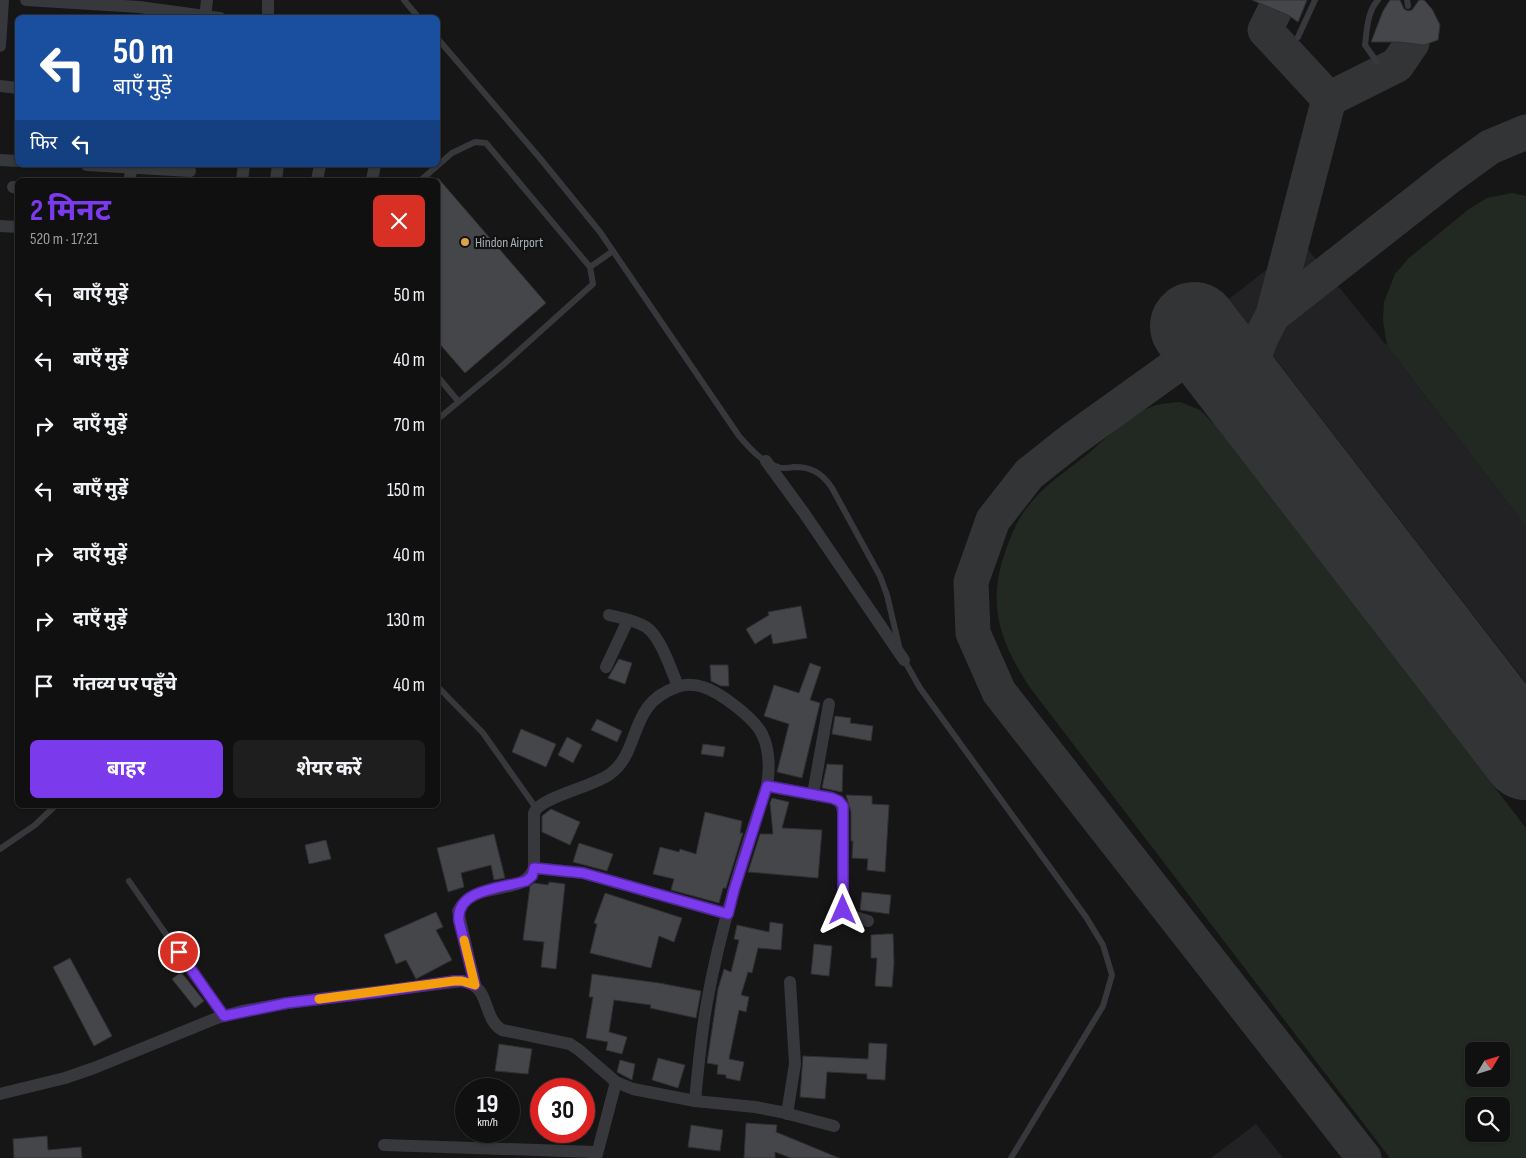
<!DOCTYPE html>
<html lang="hi">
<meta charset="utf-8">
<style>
:root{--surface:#101011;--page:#1e1e1f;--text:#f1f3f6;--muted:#9c9d9f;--line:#303031;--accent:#7c3aed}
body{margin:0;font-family:"Sofia Sans Condensed","Noto Sans Devanagari",sans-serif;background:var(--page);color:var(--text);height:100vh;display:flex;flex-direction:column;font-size:19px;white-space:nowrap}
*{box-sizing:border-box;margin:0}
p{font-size:16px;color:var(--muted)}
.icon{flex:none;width:28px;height:28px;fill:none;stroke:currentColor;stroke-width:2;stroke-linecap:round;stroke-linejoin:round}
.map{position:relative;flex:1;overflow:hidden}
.details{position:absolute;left:15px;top:178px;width:425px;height:630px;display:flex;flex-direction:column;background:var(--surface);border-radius:8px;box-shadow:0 1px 4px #0004,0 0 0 1px var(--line)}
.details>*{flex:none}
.banner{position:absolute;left:15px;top:15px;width:425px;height:152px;border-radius:8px;box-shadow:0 1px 4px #0004,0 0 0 1px var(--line);background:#1a4fa0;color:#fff;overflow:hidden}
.needle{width:32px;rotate:52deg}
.fabs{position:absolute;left:1465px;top:1042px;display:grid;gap:10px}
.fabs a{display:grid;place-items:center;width:45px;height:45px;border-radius:8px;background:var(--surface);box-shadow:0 1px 4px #0004,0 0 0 1px var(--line);font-size:25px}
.speed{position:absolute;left:455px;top:1078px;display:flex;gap:10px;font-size:25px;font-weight:700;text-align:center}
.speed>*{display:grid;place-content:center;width:65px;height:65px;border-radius:50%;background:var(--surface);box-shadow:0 1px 4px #0004,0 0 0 1px var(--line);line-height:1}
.speed small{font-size:12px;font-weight:400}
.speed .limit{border:8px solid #d22;background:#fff;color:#111}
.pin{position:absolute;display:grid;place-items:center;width:42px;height:42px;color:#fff;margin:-21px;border:2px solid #fff;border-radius:50%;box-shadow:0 1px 5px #0007}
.me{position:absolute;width:55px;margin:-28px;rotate:0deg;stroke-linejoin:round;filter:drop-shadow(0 0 4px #0008)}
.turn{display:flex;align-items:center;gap:18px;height:105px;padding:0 15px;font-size:22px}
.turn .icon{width:65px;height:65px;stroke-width:2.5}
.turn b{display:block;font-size:35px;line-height:42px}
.then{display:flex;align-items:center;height:48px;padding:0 15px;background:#0003;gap:10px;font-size:19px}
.round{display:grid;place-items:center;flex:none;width:52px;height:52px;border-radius:8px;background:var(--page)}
.headline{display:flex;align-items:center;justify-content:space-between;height:85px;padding:0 15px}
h1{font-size:30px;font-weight:700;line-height:38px;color:var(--accent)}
.action{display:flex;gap:10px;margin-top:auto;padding:10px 15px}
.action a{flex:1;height:58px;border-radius:8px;background:var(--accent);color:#fff;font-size:20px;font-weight:700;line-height:58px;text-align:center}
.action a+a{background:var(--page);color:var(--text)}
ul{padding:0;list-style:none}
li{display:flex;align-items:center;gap:15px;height:65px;padding:0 15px}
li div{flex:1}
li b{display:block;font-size:19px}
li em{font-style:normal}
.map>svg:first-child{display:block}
.built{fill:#222224}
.green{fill:#222923;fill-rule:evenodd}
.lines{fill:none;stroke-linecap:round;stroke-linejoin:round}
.taxiway{stroke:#333436;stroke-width:35}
.runway{stroke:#333436;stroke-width:88}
.building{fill:#45464a;stroke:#303033}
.service{stroke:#37383c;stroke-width:6}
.minor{stroke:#37383c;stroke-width:12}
.route-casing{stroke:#51269a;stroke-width:12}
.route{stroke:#7c3aed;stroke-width:9}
.slow{stroke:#f59e0b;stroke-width:9}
.poi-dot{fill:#dca449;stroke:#111112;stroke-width:2}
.labels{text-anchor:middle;stroke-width:4.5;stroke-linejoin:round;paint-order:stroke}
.poi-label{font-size:14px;fill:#a9aeb6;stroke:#111112;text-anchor:start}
</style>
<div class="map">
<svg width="1526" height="1158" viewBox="0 0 1526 1158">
<rect width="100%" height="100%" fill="#161617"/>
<g class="built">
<path d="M1302 242 1387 346 1526 526V683L1229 299Z"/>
<path d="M1256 1124 1283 1158H1211Z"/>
</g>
<g class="green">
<path d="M1512 193 1526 196V526L1387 346 1383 320 1384 302 1395 274 1409 258 1469 209 1487 198Z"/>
<path d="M1180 402 1200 410 1215 425 1526 828V1158H1390L1031 689C1000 642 986 605 1006 550 1011 535 1017 521 1026 509 1042 486 1068 470 1089 453 1109 436 1131 412 1157 405 1164 403 1173 403 1180 402ZM1474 1051H1501V1079H1474ZM1474 1106H1501V1134H1474Z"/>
</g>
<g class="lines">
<g class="taxiway">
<path d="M1275 10 1265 30 1329 99"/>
<path d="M1273 315 1329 99 1397 65 1412 43"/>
<path d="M1239 384C1225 372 1206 357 1186 362 1181 363 1176 366 1171 369L1072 440 1029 474 993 520 971 582 973 633 999 692 1364 1158"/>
<path d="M1271 425C1247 377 1246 363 1273 315L1450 176 1490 147 1526 132"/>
</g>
<path class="runway" d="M1194 326 1526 756"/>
</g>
<g class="building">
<path d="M1252 0H1307L1298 22 1288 15Z"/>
<path d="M1390 0H1400L1404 9 1408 11 1412 10 1419 0H1424L1432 9 1440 25 1438 40 1424 45 1400 42H1371L1383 11Z"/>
<path d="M438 178 546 303 465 373 438 342Z"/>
<path d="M801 606 807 638 773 644 771 634 755 644 746 629 769 615 768 612Z"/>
<path d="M619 659 632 663 625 684 608 678Z"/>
<path d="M810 663 821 667 810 700 820 703 802 778 777 772 789 724 764 716 774 685 799 693Z"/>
<path d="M710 665H728L729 686H721L711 681Z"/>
<path d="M835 716 851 718 850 723 873 726 871 741 832 734Z"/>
<path d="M597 719 622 731 617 742 591 730Z"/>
<path d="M521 729 556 744 546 767 512 752Z"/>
<path d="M567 737 582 745 573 763 558 755Z"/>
<path d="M703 744 725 747 723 757 701 754Z"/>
<path d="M827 764 843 765 842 792 822 788Z"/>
<path d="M846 795 872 796V804L889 805 885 872 867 870 868 859 852 858 853 841H851V812Z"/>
<path d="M772 798 789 802 782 828 822 830 818 878 748 872 760 834H773L770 803Z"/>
<path d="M551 809 580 822 570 845 542 832V816Z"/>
<path d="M705 812 742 821 740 833H743L726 888H723L719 903 671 890 674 879 653 874 660 847 679 852 680 849 696 854Z"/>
<path d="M494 834 505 878 494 880 491 865 461 873 464 887 448 892 437 848Z"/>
<path d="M326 840 331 859 309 864 305 845Z"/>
<path d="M579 843 613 854 607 871 573 862Z"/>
<path d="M549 882 565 884 556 969 541 967 544 942 523 940 530 886 534 883 548 885Z"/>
<path d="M862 892 891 895 889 914 860 910Z"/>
<path d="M605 893 682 918 674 942 659 936 651 968 590 953 597 924 594 923Z"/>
<path d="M436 912 443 927 436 930 452 960 416 979 406 960 396 964 384 935Z"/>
<path d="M770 922 783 924 781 950 758 948 752 973 748 972 741 995 749 997 746 1012 739 1010 729 1059 744 1062 740 1081 726 1078V1075L717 1074 718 1065 707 1063 718 989 724 969 731 972 739 940 734 939 737 925 769 932Z"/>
<path d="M886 934H893L894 963 892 987 875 986 877 958H871V935Z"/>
<path d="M814 944 832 946 829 976 811 974Z"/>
<path d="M70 958 112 1036 94 1046 53 967Z"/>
<path d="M181 972 204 1001 195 1008 172 979Z"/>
<path d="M592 974 659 983 701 991 696 1018 650 1008 651 1005 614 1000 609 1032 627 1037 622 1054 606 1050 608 1042 586 1038 593 997H589Z"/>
<path d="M869 1043 887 1044 885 1080 867 1079V1074L827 1072 825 1099 800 1097 803 1056 868 1059Z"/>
<path d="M499 1044 532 1049 528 1074 495 1071Z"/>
<path d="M658 1058 685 1065 678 1088 652 1080Z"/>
<path d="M620 1060 635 1064 632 1080 617 1072Z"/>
<path d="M746 1123 777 1125 776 1132 839 1158H791L775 1152V1158H744Z"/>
<path d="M691 1125 723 1130 720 1151 688 1147Z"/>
<path d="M47 1136 48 1150 81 1147 82 1158H14L13 1139Z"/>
</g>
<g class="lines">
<g class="service">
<path d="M404 0 419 18"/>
<path d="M1407 0 1408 6"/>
<path d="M1298 37 1315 0"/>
<path d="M438 39 539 157 600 232 739 436C750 448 761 462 778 467 783 469 789 468 794 467 812 467 822 473 832 488L880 576 887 595 899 646"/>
<path d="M1377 62 1365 45C1367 30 1367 12 1378 0"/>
<path d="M421 180 452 153 475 142 486 143 590 267 593 284 503 365 438 419"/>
<path d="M590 267 613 251"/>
<path d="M438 377 458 401"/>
<path d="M903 658 920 688 1086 917 1103 945 1112 975 1103 1006 1011 1158"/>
<path d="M438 687 483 733 536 808"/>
<path d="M0 849 35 825 56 805"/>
<path d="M129 881 223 1016"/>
</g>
<g class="minor">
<path d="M26 0 139 7 220 18"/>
<path d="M268 0V18"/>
<path d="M205 18 207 0"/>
<path d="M0 46 3 0"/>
<path d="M0 86 18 88"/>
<path d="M0 160 18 161"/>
<path d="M87 165 190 171"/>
<path d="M130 180 131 165"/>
<path d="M242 180 244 165"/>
<path d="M276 180 278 165"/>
<path d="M317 180 320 165"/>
<path d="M372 180 375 165"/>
<path d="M13 187 18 188"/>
<path d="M0 226 18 227"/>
<path d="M766 461 804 513 904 660"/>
<path d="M609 615C621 618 635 620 646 627 661 637 671 670 678 686"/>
<path d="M606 667 628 620"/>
<path d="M767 786 832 798C840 801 842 804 843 813V909L848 915 868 921"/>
<path d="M813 794 829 704"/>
<path d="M534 868 583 873 727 914"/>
<path d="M475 985 458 911C474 878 524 898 534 868V813C540 797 593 787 610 774 642 751 627 704 677 687 684 684 695 684 703 687 720 692 754 718 762 734 770 750 770 767 767 786 743 856 720 929 707 1002 701 1035 698 1068 695 1101"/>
<path d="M0 1094 65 1078 94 1068 217 1018 242 1011 287 1003 462 981C492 986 481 1017 502 1030L570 1044 579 1050 616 1082 633 1089 695 1101 755 1107 781 1112 834 1126"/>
<path d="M787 1114 795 1064 790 982"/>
<path d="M384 1145 596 1152"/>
<path d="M596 1158 616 1082"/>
</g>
</g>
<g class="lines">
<g class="route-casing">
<path id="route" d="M179 952 224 1016 287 1003 379 992 454 981H462L475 985 459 921C455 889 503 888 526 881L532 876 534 868 583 873 728 914 734 890 767 786 832 798 839 801 843 806V910"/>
</g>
<use href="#route" class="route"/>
<path class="slow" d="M319 999 454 981H462L475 985 464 940"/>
</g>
<circle class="poi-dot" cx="465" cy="242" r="5"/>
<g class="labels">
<g class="poi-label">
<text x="475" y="247">Hindon Airport</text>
</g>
</g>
</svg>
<div class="fabs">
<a><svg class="needle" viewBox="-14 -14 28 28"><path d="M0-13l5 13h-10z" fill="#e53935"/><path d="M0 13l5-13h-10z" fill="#9c9d9f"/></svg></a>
<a><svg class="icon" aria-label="search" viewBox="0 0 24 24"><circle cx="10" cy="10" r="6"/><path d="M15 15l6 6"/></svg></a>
</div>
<div class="speed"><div>19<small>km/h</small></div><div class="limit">30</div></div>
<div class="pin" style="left:179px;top:952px;background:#d93025"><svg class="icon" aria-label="arrive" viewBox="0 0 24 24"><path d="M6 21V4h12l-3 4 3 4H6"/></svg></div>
<svg class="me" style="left:843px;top:910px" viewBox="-20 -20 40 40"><path d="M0-17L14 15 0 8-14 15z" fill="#7c3aed" stroke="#fff" stroke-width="4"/></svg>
<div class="banner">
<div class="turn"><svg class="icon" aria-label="left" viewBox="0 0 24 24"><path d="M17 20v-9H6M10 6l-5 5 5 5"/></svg><div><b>50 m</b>बाएँ मुड़ें</div></div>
<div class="then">फिर<svg class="icon" aria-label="left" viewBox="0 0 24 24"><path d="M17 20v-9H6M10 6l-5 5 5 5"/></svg></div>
</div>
<section class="details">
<div class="headline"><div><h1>2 मिनट</h1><p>520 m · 17:21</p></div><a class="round" style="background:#d93025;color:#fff"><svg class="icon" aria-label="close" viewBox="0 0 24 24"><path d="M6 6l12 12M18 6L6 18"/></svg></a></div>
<ul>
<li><svg class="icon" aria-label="left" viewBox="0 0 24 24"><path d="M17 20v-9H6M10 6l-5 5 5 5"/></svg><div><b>बाएँ मुड़ें</b></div><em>50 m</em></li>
<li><svg class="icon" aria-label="left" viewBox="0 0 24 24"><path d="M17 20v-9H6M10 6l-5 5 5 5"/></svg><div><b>बाएँ मुड़ें</b></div><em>40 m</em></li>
<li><svg class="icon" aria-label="right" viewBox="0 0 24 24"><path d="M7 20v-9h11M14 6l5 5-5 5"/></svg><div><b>दाएँ मुड़ें</b></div><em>70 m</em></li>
<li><svg class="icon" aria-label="left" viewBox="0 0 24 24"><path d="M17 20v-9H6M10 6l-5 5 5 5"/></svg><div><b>बाएँ मुड़ें</b></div><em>150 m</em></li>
<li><svg class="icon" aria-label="right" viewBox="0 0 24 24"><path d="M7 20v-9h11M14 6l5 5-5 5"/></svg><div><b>दाएँ मुड़ें</b></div><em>40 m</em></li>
<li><svg class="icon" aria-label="right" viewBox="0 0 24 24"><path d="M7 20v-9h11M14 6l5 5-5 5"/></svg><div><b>दाएँ मुड़ें</b></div><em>130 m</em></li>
<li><svg class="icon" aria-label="arrive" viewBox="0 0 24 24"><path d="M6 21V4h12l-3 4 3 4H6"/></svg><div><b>गंतव्य पर पहुँचे</b></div><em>40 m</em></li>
</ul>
<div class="action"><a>बाहर</a><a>शेयर करें</a></div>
</section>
</div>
